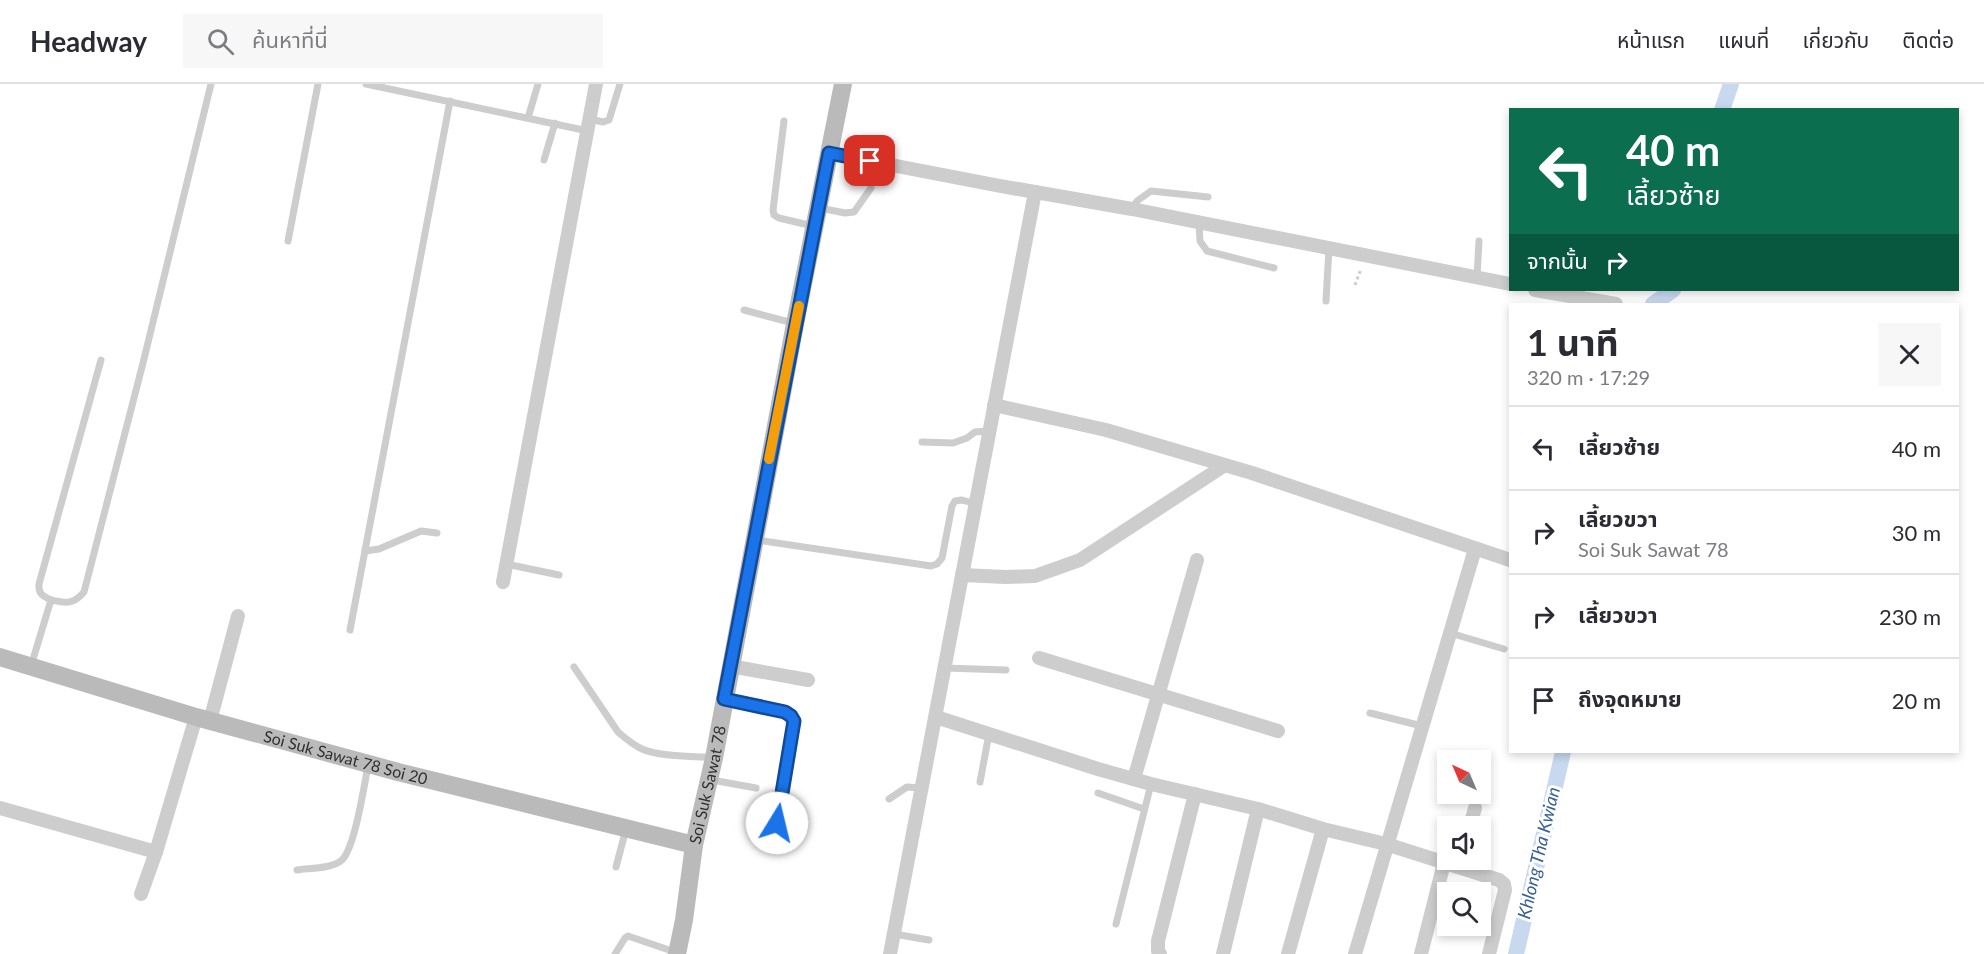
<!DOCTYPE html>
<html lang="th">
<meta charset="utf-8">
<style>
:root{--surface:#fff;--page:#f7f7f7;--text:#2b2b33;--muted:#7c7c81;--line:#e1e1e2}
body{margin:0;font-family:Lato,"Noto Sans Thai",sans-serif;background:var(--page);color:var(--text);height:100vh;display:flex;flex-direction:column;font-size:22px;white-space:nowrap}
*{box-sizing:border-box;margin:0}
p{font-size:20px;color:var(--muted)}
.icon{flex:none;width:33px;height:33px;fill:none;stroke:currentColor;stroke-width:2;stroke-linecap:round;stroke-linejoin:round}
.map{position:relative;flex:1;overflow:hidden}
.sheet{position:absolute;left:1509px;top:219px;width:450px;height:450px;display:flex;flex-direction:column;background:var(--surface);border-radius:0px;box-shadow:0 3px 9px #0003}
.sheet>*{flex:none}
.hud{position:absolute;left:1509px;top:24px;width:450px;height:183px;border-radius:0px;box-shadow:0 3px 9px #0003;background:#0b6e4f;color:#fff;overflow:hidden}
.needle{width:39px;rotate:316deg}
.tools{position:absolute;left:1437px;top:666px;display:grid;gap:12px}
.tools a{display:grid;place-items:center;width:54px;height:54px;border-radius:0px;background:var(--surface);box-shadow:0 3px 9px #0003;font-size:30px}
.pin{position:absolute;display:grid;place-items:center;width:51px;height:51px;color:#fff;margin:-26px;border-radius:12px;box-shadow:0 3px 9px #0006}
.me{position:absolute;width:66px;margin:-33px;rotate:9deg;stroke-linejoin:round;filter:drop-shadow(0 0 4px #0008)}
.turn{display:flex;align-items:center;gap:21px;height:126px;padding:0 18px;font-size:27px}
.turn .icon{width:78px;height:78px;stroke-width:2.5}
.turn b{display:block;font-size:42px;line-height:51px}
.then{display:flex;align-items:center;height:57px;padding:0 18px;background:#0003;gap:12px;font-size:22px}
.round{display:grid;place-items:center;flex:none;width:63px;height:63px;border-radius:0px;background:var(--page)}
.summary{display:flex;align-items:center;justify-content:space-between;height:102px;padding:0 18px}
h1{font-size:36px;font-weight:700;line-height:45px}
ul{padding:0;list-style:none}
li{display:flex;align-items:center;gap:18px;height:84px;padding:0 18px;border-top:2px solid var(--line)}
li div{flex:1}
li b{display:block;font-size:22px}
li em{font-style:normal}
header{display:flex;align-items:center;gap:36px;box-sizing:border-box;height:84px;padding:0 30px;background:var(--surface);border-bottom:2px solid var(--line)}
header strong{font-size:28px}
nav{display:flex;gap:33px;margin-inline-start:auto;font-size:21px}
.search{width:420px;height:54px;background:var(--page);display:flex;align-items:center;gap:15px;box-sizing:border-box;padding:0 21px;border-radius:0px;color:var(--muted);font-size:22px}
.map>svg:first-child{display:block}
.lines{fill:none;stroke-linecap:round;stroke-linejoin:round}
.canal{stroke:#c8d8ef;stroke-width:16}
.path{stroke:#cdcdcd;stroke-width:3;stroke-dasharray:3 3;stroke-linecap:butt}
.lane{stroke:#cdcdcd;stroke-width:7}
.street{stroke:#cdcdcd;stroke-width:14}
.secondary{stroke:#bababa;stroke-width:18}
.route-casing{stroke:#114b97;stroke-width:15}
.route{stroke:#1a73e8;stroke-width:10}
.slow{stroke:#f59e0b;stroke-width:10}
.labels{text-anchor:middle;stroke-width:6;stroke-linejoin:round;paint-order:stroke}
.street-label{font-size:16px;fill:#303030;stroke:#fff}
.water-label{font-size:18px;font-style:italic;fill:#375f98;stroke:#fff}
</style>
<header>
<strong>Headway</strong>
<div class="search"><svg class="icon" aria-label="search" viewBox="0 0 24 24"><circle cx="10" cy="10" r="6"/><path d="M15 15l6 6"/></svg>ค้นหาที่นี่</div>
<nav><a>หน้าแรก</a><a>แผนที่</a><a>เกี่ยวกับ</a><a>ติดต่อ</a></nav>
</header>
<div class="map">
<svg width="1984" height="870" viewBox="0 0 1984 870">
<rect width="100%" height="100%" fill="#fff"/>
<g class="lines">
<g class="canal">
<path d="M1722 26 1731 0"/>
<path d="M1653 220 1673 206"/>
<path d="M1516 870 1563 668"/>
</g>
<path class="path" d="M1355 201 1361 185"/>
<g class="lane">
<path d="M366 0 588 47"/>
<path d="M528 34 538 0"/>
<path d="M590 35 603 38 609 36 620 0"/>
<path d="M784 37 773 126 774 131 779 134 813 142"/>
<path d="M544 76 555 39"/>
<path d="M820 124 845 129 854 128 871 104"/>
<path d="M1132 125 1137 117 1151 107 1208 113"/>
<path d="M1199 138 1200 157 1207 167 1274 184"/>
<path d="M288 157 318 0"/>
<path d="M1477 193 1479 157"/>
<path d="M1326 217 1329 164"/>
<path d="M744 226 793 239"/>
<path d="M922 358 953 359 967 354 975 348 989 347"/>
<path d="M757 456 931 482 937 480 942 474 952 422 955 417 962 416 976 420"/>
<path d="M365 467 379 465 421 447 437 449"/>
<path d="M506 480 559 491"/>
<path d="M51 516C43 512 38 510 39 500L101 276"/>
<path d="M350 546 450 17"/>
<path d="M1450 549 1504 565"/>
<path d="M31 582 51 516C66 519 73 521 84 508L143 279 211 0"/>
<path d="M574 583 618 648C625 654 633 661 642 665 661 673 692 672 714 674"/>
<path d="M945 584 1006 586"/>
<path d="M1370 629 1422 642"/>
<path d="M712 696 756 704"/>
<path d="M980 698 989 650"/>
<path d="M1098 709 1144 725"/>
<path d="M889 715 907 703 921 704"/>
<path d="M616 783 626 745"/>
<path d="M297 786C309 784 332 785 342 776 355 763 364 702 368 682"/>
<path d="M1116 840 1151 700"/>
<path d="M894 850 929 856"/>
<path d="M615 870 625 854 628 852 675 868"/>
</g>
<g class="street">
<path d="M829 69 995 101 1132 125 1510 200"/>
<path d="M1535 206 1616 220"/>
<path d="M994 321 1106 346 1252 389 1510 476"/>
<path d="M962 491 1006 493 1035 492 1080 476 1225 381"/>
<path d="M503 498 596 0"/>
<path d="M1039 574 1278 647"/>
<path d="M730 582 808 596"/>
<path d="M724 615 785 628 791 632 794 637 777 739"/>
<path d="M936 633 1098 685 1151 700 1258 725 1323 745 1386 760 1499 796 1504 800 1505 806 1489 870"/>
<path d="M210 637 238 532"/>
<path d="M1134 695 1197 476"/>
<path d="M0 724 156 768 196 633"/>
<path d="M1470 742 1475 724"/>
<path d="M141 810 156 768"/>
<path d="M890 870 1035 108"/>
<path d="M1160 870 1158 867V857L1195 710"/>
<path d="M1223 870 1258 725"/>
<path d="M1288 870 1323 745"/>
<path d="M1355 870 1475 465"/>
<path d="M1421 870 1444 779"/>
</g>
<g class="secondary">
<path id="s1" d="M0 573 196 633 398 688 694 761"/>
<path id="s2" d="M677 870 684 836 694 761 714 674 795 240 843 0"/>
</g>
</g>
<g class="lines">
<g class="route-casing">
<path id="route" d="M777 739 794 637 791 632 785 628 724 615 829 69 870 77"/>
</g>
<use href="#route" class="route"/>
<path class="slow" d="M769 375 799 222"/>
</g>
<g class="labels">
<g class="street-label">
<text dy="6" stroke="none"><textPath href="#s1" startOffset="360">Soi Suk Sawat 78 Soi 20</textPath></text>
<text dy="6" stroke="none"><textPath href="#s2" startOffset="172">Soi Suk Sawat 78</textPath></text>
</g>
<g class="water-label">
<text transform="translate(1539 769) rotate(-77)" y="6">Khlong Tha Kwian</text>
</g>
</g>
</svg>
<div class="tools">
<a><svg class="needle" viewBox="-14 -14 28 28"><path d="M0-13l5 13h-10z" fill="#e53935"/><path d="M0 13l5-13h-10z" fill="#7c7c81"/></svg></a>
<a><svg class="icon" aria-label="sound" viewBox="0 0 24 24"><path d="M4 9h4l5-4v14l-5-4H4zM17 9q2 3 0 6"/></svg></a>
<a><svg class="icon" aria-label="search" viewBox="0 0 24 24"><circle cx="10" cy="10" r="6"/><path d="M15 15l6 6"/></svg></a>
</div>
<div class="pin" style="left:870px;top:77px;background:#d93025"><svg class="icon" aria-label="arrive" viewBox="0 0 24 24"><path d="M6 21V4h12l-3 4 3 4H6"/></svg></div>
<svg class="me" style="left:777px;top:739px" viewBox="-20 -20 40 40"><circle r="19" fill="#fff"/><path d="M0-13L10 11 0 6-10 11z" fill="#1a73e8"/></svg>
<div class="hud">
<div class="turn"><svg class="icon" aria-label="left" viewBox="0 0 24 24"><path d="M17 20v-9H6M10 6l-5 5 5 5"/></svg><div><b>40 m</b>เลี้ยวซ้าย</div></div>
<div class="then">จากนั้น<svg class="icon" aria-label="right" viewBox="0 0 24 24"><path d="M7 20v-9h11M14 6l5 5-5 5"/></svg></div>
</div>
<section class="sheet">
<div class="summary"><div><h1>1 นาที</h1><p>320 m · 17:29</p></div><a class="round"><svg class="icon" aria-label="close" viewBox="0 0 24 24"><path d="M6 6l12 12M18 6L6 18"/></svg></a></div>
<ul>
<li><svg class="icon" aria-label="left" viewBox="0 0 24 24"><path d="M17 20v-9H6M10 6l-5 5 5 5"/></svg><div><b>เลี้ยวซ้าย</b></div><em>40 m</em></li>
<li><svg class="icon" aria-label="right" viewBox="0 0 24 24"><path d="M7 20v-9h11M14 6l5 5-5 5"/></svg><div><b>เลี้ยวขวา</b><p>Soi Suk Sawat 78</p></div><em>30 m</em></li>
<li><svg class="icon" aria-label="right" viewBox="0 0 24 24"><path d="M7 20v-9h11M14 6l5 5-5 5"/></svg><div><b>เลี้ยวขวา</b></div><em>230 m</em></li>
<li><svg class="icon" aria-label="arrive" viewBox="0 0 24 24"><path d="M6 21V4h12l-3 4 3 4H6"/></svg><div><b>ถึงจุดหมาย</b></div><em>20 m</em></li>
</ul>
</section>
</div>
